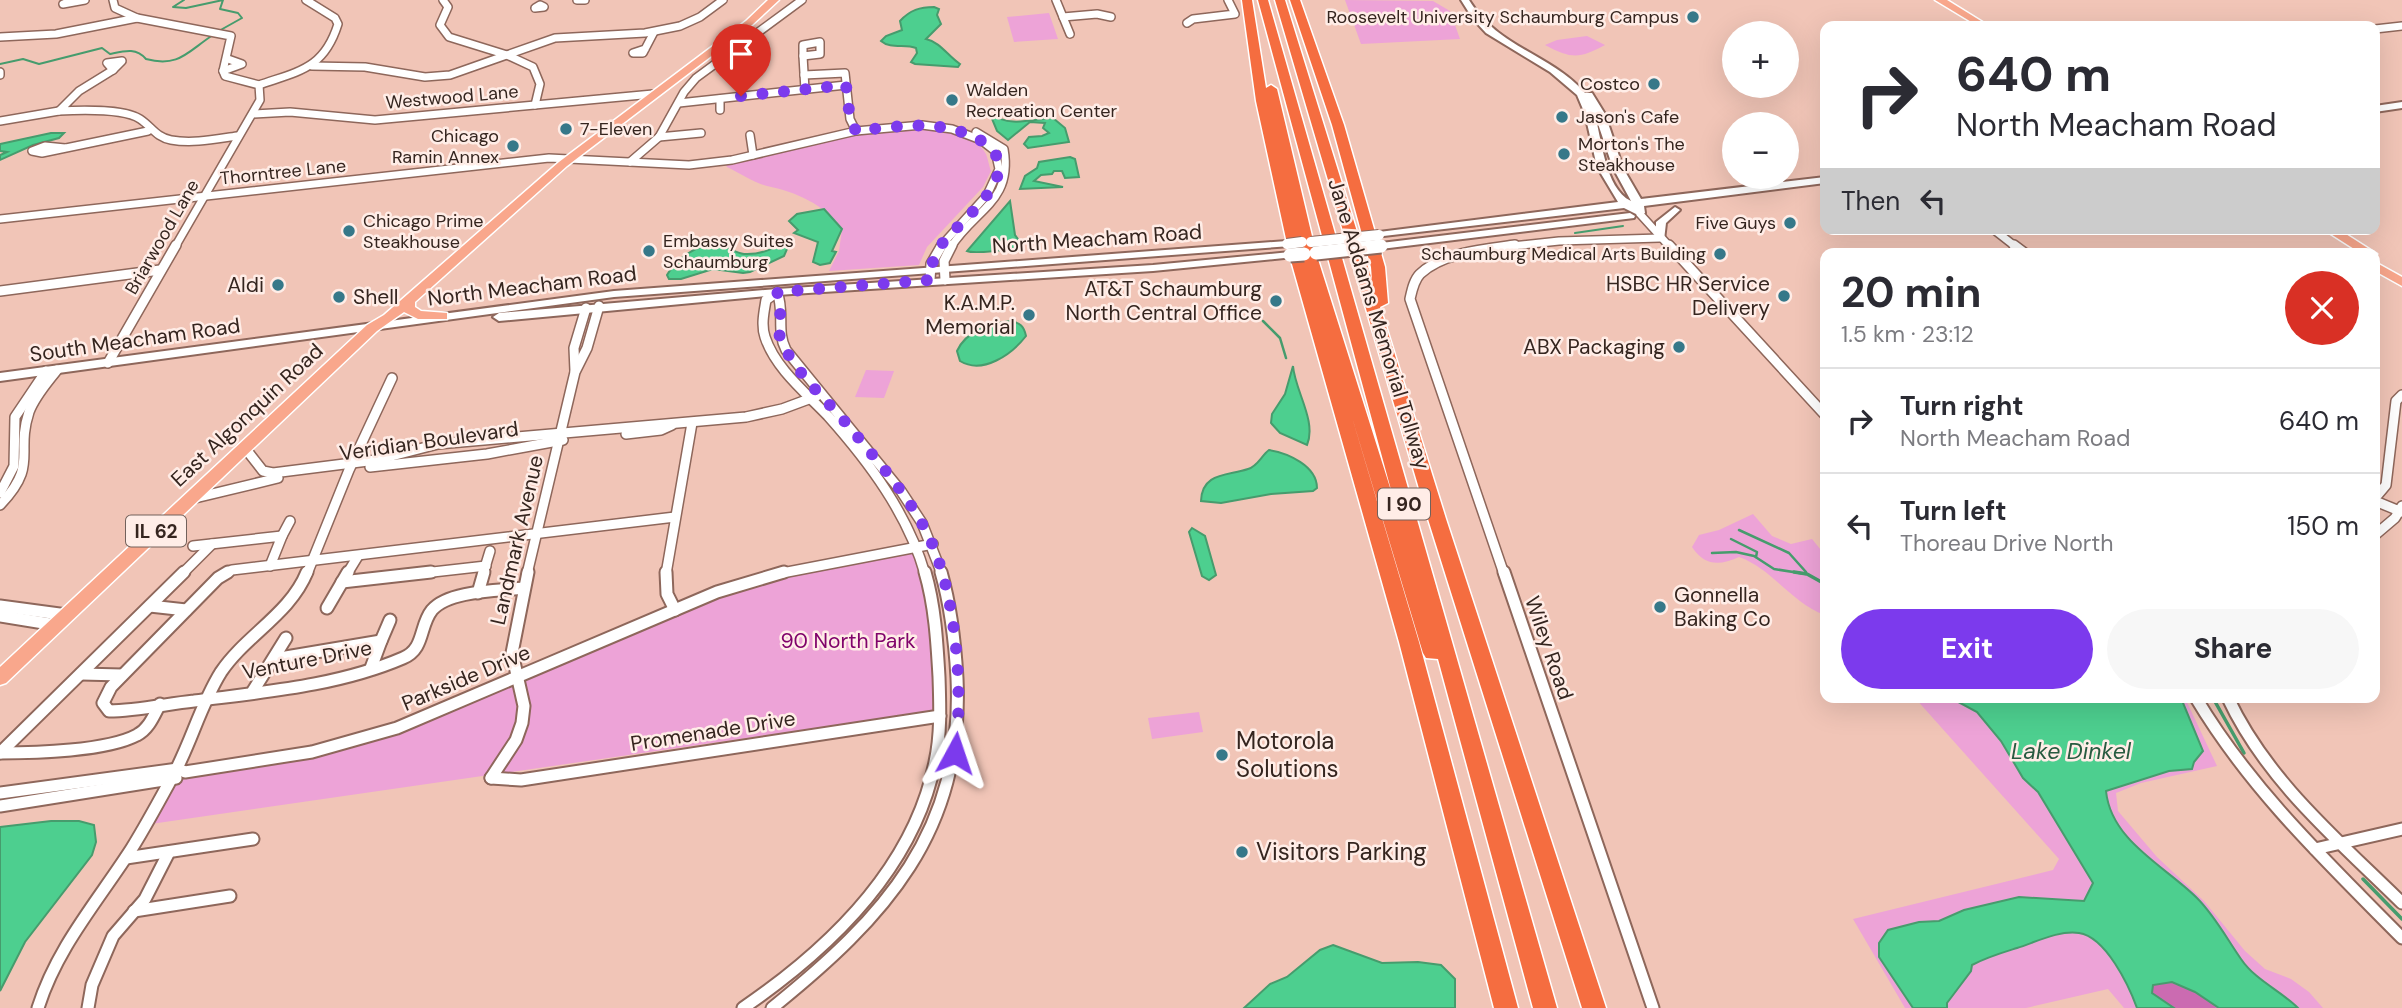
<!DOCTYPE html>
<meta charset="utf-8">
<style>
:root{--surface:#fff;--page:#f7f7f7;--text:#2b2b33;--muted:#7c7c81;--line:#e1e1e2;--accent:#7c3aed}
body{margin:0;font-family:"DM Sans",sans-serif;background:var(--page);color:var(--text);height:100vh;display:flex;flex-direction:column;font-size:26px;white-space:nowrap}
*{box-sizing:border-box;margin:0}
p{font-size:23px;color:var(--muted)}
.icon{flex:none;width:38px;height:38px;fill:none;stroke:currentColor;stroke-width:2;stroke-linecap:round;stroke-linejoin:round}
.map{position:relative;flex:1;overflow:hidden}
.details{position:absolute;left:1820px;top:248px;width:560px;height:455px;display:flex;flex-direction:column;background:var(--surface);border-radius:14px;box-shadow:0 7px 28px #0002}
.details>*{flex:none}
.hud{position:absolute;left:1820px;top:21px;width:560px;height:214px;border-radius:14px;box-shadow:0 7px 28px #0002;background:#fff;color:var(--text);overflow:hidden}
.tools{position:absolute;left:1722px;top:21px;display:grid;gap:14px}
.tools a{display:grid;place-items:center;width:77px;height:77px;border-radius:50%;background:var(--surface);box-shadow:0 7px 28px #0002;font-size:35px}
.pin{position:absolute;display:grid;place-items:center;width:60px;height:60px;color:#fff;margin:-72px -30px;border-radius:50% 50% 50% 0;rotate:-45deg;box-shadow:0 0 7px #0007}
.pin .icon{rotate:45deg}
.me{position:absolute;width:77px;margin:-38px;rotate:5deg;stroke-linejoin:round;filter:drop-shadow(0 0 5px #0008)}
.turn{display:flex;align-items:center;gap:24px;height:147px;padding:0 21px;font-size:32px}
.turn .icon{width:91px;height:91px;stroke-width:2.5}
.turn b{display:block;font-size:49px;line-height:60px}
.then{display:flex;align-items:center;height:66px;padding:0 21px;background:#0003;gap:14px;font-size:26px}
.round{display:grid;place-items:center;flex:none;width:74px;height:74px;border-radius:37px;background:var(--page)}
.head{display:flex;align-items:center;justify-content:space-between;height:119px;padding:0 21px}
h1{font-size:42px;font-weight:700;line-height:52px}
.button{display:flex;gap:14px;margin-top:auto;padding:14px 21px}
.button a{flex:1;height:80px;border-radius:42px;background:var(--accent);color:#fff;font-size:28px;font-weight:700;line-height:80px;text-align:center}
.button a+a{background:var(--page);color:var(--text)}
ul{padding:0;list-style:none}
li{display:flex;align-items:center;gap:21px;height:105px;padding:0 21px;border-top:2px solid var(--line)}
li div{flex:1}
li b{display:block;font-size:26px}
li em{font-style:normal}
.map>svg:first-child{display:block}
.green{fill:#eda3d7}
.forest{fill:#cb6bb1}
.water{fill:#4dcf8f;stroke:#469c6d;stroke-width:2}
.lines{fill:none;stroke-linecap:round;stroke-linejoin:round}
.stream-far2{stroke:#469c6d;stroke-width:2}
.stream-far1{stroke:#469c6d;stroke-width:2.5}
.stream{stroke:#469c6d;stroke-width:3.5}
.street-far2-casing{stroke:#8e675b;stroke-width:10}
.street-far1-casing{stroke:#8e675b;stroke-width:12}
.street-casing{stroke:#8e675b;stroke-width:15}
.secondary-casing{stroke:#8e675b;stroke-width:4}
.primary-casing{stroke:#fff;stroke-width:3}
.highway-casing{stroke:#fff;stroke-width:3}
.street-far2{stroke:#fff;stroke-width:7}
.street-far1{stroke:#fff;stroke-width:9}
.street{stroke:#fff;stroke-width:11}
.secondary{fill:#fff;fill-rule:evenodd}
.primary{fill:#f9a78c;fill-rule:evenodd}
.highway{fill:#f56d40;fill-rule:evenodd}
.secondary-bridge-far1-casing{stroke:#8e675b;stroke-width:12;stroke-linecap:butt}
.secondary-bridge-casing{stroke:#8e675b;stroke-width:17;stroke-linecap:butt}
.secondary-bridge-far1{stroke:#fff;stroke-width:10}
.secondary-bridge{stroke:#fff;stroke-width:13}
.route{stroke:#7c3aed;stroke-width:12;stroke-dasharray:0 21.6}
.poi-dot{fill:#367889;stroke:#ffede7;stroke-width:2.5}
.labels{text-anchor:middle;stroke-width:5;stroke-linejoin:round;paint-order:stroke}
.far-poi-label{font-size:18px;fill:#35251f;stroke:#ffede7;text-anchor:start}
.far-street-label{font-size:18px;fill:#35251f;stroke:#ffede7}
.shield{fill:#ffede7;stroke:#72615b;stroke-width:2}
.shield-label{font-size:19px;font-weight:bold;fill:#35251f}
.street-label{font-size:21px;fill:#35251f;stroke:#ffede7}
.poi-label{font-size:21px;fill:#35251f;stroke:#ffede7;text-anchor:end}
.park-label{font-size:21px;fill:#81036b;stroke:#ffede7}
.water-label{font-size:23px;font-style:italic;fill:#285b40;stroke:#ffede7}
.near-poi-label{font-size:24px;fill:#35251f;stroke:#ffede7;text-anchor:start}
</style>
<div class="map">
<svg width="2402" height="1008" viewBox="0 0 2402 1008">
<rect width="100%" height="100%" fill="#f1c5b7"/>
<g class="green">
<path d="M1345 0 1433 1 1450 11 1460 39 1361 44Z"/>
<path d="M1049 13 1058 39 1014 42 1007 17Z"/>
<path d="M1587 36 1605 45C1580 58 1573 60 1545 45L1557 40Z"/>
<path d="M911 129C933 130 974 131 986 154 988 159 989 166 991 171L983 187 927 247 919 265 829 271 839 251 842 229C824 204 796 192 767 186 754 183 740 173 727 167L726 165 840 137Z"/>
<path d="M866 370 894 371 884 398 855 397Z"/>
<path d="M1753 514 1772 536 1791 544 1812 539 1825 555V615C1790 602 1773 569 1739 557 1719 566 1705 566 1692 547L1699 535 1719 530Z"/>
<path d="M917 547 923 565 940 710 144 825 172 779 338 746 717 592Z"/>
<path d="M1915 698H2185L2217 766 2141 783 2116 793 2118 811 2157 857 2204 901 2245 951 2265 969 2291 979 2309 992 2323 1008H2124L2108 989 2026 1008H1905L1853 919 2053 870 2059 859Z"/>
<path d="M1199 712 1203 732 1152 739 1148 718Z"/>
</g>
<path class="forest" d="M2172 982 2195 992 2219 1008H2174L2152 993V985Z"/>
<g class="water">
<path d="M934 7 939 9 937 15 941 24 926 39C940 42 948 56 960 64L958 67 915 64 911 62 917 53 916 48C905 44 890 49 881 41L886 36 902 30 900 21C910 10 920 7 934 7Z"/>
<path d="M990 114C1011 127 1028 120 1053 118L1065 128 1069 142 1028 148 1024 144 1029 137 1042 136 1049 133 1043 128 1045 123 1030 122 1008 140 997 131Z"/>
<path d="M51 133H64L59 138 33 145 0 160V155L7 152 0 151V144Z"/>
<path d="M1070 157 1075 159 1079 177 1065 178 1062 171H1054L1052 174 1041 175 1034 181 1063 187 1020 189 1025 176 1037 168 1039 162Z"/>
<path d="M1010 201 1015 235 1021 243 1019 247C1010 250 974 254 967 251Z"/>
<path d="M824 209 842 229 832 251 836 252 830 263 820 265 813 262 818 242 794 233 798 230 789 221 797 214Z"/>
<path d="M787 241 790 242 784 256 750 272 743 273 713 269 681 279H669L667 275C676 259 698 243 717 245 727 246 735 253 744 254 760 255 773 249 787 241Z"/>
<path d="M1011 321C1020 323 1024 326 1026 336 1012 354 983 375 960 361L957 351C966 331 990 323 1011 321Z"/>
<path d="M1293 366C1295 391 1317 421 1307 445L1280 433 1271 423 1272 414 1285 394Z"/>
<path d="M1269 450C1288 453 1317 466 1317 488L1313 491 1271 494 1221 503 1201 501C1202 472 1228 476 1248 469 1258 466 1261 456 1269 450Z"/>
<path d="M1192 528 1205 536 1216 575 1209 580 1202 576 1189 532Z"/>
<path d="M1951 698H2181L2203 751 2194 762 2192 769 2169 771 2106 791C2111 841 2165 866 2197 898 2215 916 2227 939 2241 959 2255 980 2281 991 2298 1008H2219L2195 992 2172 982 2153 985 2152 993 2174 1008H2137C2129 986 2106 937 2079 933 2059 930 2036 942 2017 948 2001 953 1987 957 1972 965L1971 971 1947 1003V1008H1913L1879 957V943L1888 930 1919 922 1939 921 1964 910 2019 897 2084 901 2093 883 2038 792 2023 778 2001 741 1977 712Z"/>
<path d="M51 821H79L94 825 96 842 92 855 25 942 0 991V827Z"/>
<path d="M1333 945 1382 963 1418 962 1441 965 1455 979V1008H1244L1270 984 1287 977 1320 950Z"/>
</g>
<g class="lines">
<g class="stream-far2">
<path d="M184 0 173 7 186 8 223 0 220 9 238 13 242 18 217 32"/>
<path d="M0 64 23 59 39 64 102 48 110 54C124 51 136 47 146 59 179 68 188 51 213 35"/>
<path d="M989 109 990 114"/>
<path d="M1575 233 1623 226"/>
</g>
<g class="stream-far1">
<path d="M1263 321 1280 338 1286 358"/>
<path d="M1739 530 1789 553 1806 572"/>
<path d="M1731 539 1757 552 1756 557"/>
<path d="M1712 553 1736 552 1754 556 1774 569 1806 574"/>
</g>
<g class="stream">
<path d="M1794 572 1807 574 1825 584"/>
<path d="M2213 698 2244 753"/>
<path d="M2363 879 2402 919"/>
</g>
<g class="street-far2-casing">
<g id="street-far2">
<path d="M74 0 63 4 85 0"/>
<path d="M113 0 115 8 137 18 231 36 223 71 225 76 259 85 260 100 175 247"/>
<path d="M443 0 448 7 440 25 449 37 507 55 533 67 540 84 535 105"/>
<path d="M577 0H585"/>
<path d="M1056 0 1070 34"/>
<path d="M540 5 544 7 535 8Z"/>
<path d="M1063 17 1097 14 1111 17"/>
<path d="M1187 23 1193 19 1235 14 1228 0"/>
<path d="M2375 29 2402 26"/>
<path d="M0 37 56 34 137 18"/>
<path d="M820 42V54L803 56V45Z"/>
<path d="M645 49 633 53H643L654 32"/>
<path d="M803 56 805 90"/>
<path d="M122 61 113 70 107 63Z"/>
<path d="M312 66 365 67 425 77 450 75 555 38 645 33 680 26 700 17 723 0"/>
<path d="M113 70 79 91 59 111C79 110 123 108 140 119 152 127 156 137 171 140 193 144 216 139 237 136"/>
<path d="M223 71 242 64 228 59"/>
<path d="M0 72V75"/>
<path d="M804 75 845 73 850 119 856 131"/>
<path d="M259 85C299 71 324 69 338 24L335 18 306 0"/>
<path d="M720 99V110"/>
<path d="M679 103 846 85"/>
<path d="M253 114 290 112 375 120 653 94"/>
<path d="M0 121 59 111"/>
<path d="M750 135 753 155"/>
<path d="M659 137 701 133"/>
<path d="M65 148 45 146 32 151 42 153 148 131"/>
<path d="M630 162 659 137 684 92 696 78 802 0"/>
<path d="M1640 214 1670 247"/>
<path d="M0 219 549 158 689 165 732 160 856 131 922 125 952 129 981 140 995 151 999 169 987 195 940 247"/>
<path d="M1993 229 2016 247"/>
<path d="M951 247C975 209 1013 202 1004 149L976 132"/>
<path d="M1503 247 1559 241 1660 238"/>
</g>
</g>
<g class="street-far1-casing">
<g id="street-far1">
<path d="M1669 245 1825 415"/>
<path d="M2014 245 2026 254"/>
<path d="M930 280 931 264 942 245"/>
<path d="M945 280 944 261 952 245"/>
<path d="M0 291 160 270"/>
<path d="M108 363 176 245"/>
<path d="M575 371 574 348 586 308"/>
<path d="M626 434 661 430 672 425"/>
<path d="M245 448 263 471 273 473 376 460 438 444 746 417 782 409 817 396"/>
<path d="M370 467 487 454 563 440"/>
<path d="M0 493 14 466 15 417 46 371"/>
<path d="M2375 498 2386 485 2396 401 2402 395"/>
<path d="M191 499 278 478"/>
<path d="M2375 501 2402 512"/>
<path d="M0 505C39 464 15 455 29 412 35 396 47 383 57 370"/>
<path d="M2375 535 2395 518 2402 506"/>
<path d="M282 536 290 521"/>
<path d="M193 546 282 536 270 566"/>
<path d="M182 574 212 544"/>
<path d="M225 574 232 570 675 517"/>
<path d="M307 574 349 470 392 378"/>
<path d="M347 574 358 556"/>
<path d="M415 574 486 566"/>
<path d="M483 574 490 551"/>
<path d="M527 574 575 372 587 348 599 306"/>
<path d="M666 574 692 423"/>
<path d="M777 574 933 544"/>
<path d="M925 574C908 514 869 462 828 416 806 393 775 368 765 337 761 325 764 312 766 300L777 292C785 312 776 331 786 350L901 491 922 523 942 574"/>
<path d="M1504 574 1410 299C1412 290 1414 280 1420 274 1443 252 1486 249 1515 245"/>
</g>
</g>
<g class="street-casing">
<g id="street">
<path d="M228 572 218 578 111 687 103 703 109 711C137 711 166 704 194 701 263 692 338 686 403 658 425 649 419 626 432 610 449 590 500 591 524 588"/>
<path d="M666 572 667 594 675 610"/>
<path d="M1504 572 1653 1008"/>
<path d="M342 582 431 572"/>
<path d="M478 593 484 572"/>
<path d="M0 606 67 615"/>
<path d="M150 606 186 610"/>
<path d="M327 608 348 572"/>
<path d="M0 616 56 625"/>
<path d="M381 641 390 620"/>
<path d="M274 659 381 641 371 668"/>
<path d="M81 674 122 675"/>
<path d="M253 691 286 638"/>
<path d="M2196 698C2251 790 2327 862 2402 938"/>
<path d="M2228 698C2267 781 2338 840 2402 903"/>
<path d="M0 753 184 572"/>
<path d="M0 753C35 753 107 751 137 735 149 729 154 715 160 704"/>
<path d="M491 778 516 740 522 723 524 706 512 653 528 572"/>
<path d="M491 778 521 780 940 716"/>
<path d="M0 793 178 769 185 772 312 752 397 728 717 592 784 572"/>
<path d="M0 806 176 778"/>
<path d="M2315 849 2402 829"/>
<path d="M126 858 253 839"/>
<path d="M134 911 230 896"/>
<path d="M38 1008C57 947 98 901 132 848 145 827 157 805 169 783 190 748 199 707 221 672 246 635 290 614 307 572"/>
<path d="M88 1008 92 985 113 936 145 899 169 852"/>
<path d="M743 1008C828 950 914 868 935 762 941 735 940 706 939 677 937 642 935 606 925 572"/>
<path d="M772 1008C885 917 964 832 957 678 955 642 951 607 941 572"/>
</g>
</g>
<g class="secondary-casing">
<g id="secondary">
<path d="M1461 0H1469C1499 49 1550 53 1585 93H1592L1605 114 1623 168 1641 199 1825 177V183L1644 206 1645 213 1640 216 1624 208 1375 237V233L1379 232 1618 202 1597 167 1585 114 1577 95 1550 72 1486 33 1473 19ZM1594 112 1613 168 1631 201C1604 188 1602 137 1594 112Z"/>
<path d="M2402 102V108L2375 112V106Z"/>
<path d="M1675 207 1680 210 1666 223 1664 240H1656V222Z"/>
<path d="M1630 213 1635 216 1634 218 1381 249 1375 246 1381 243Z"/>
<path d="M1287 241 1291 242V246L614 297 0 381V373L614 291Z"/>
<path d="M1290 252 1296 255 1294 257 1153 271 777 295 499 321 493 317 499 313 777 289 1153 265Z"/>
</g>
</g>
<g class="primary-casing">
<g id="primary">
<path d="M768 0H779L752 25 567 166 415 302V307L421 311 447 313V319H418L404 312 377 331 6 683 0 685V667L367 325 384 315 559 162 746 21Z"/>
<path d="M1935 0H1947L1989 26H1978Z"/>
<path d="M2323 229H2338L2377 254 2375 257V254H2362Z"/>
<path d="M2375 262 2402 277V286L2375 271Z"/>
</g>
</g>
<g class="highway-casing">
<g id="highway">
<path d="M1242 0H1252L1266 88 1271 85 1277 89 1316 253 1393 497 1258 0H1268L1557 1008H1533L1438 659 1426 658 1423 653 1351 414 1419 642 1518 1008H1494L1399 642 1290 257 1256 101Z"/>
<path d="M1275 0H1285L1372 280 1371 267 1332 125 1290 0H1300L1344 125 1385 267 1388 303 1380 307 1446 519 1606 1008H1582L1428 519Z"/>
</g>
</g>
<use href="#street-far2" class="street-far2"/>
<use href="#street-far1" class="street-far1"/>
<use href="#street" class="street"/>
<use href="#secondary" class="secondary"/>
<use href="#primary" class="primary"/>
<use href="#highway" class="highway"/>
<g class="secondary-bridge-far1-casing">
<g id="secondary-bridge-far1">
<path d="M1311 242 1379 235"/>
<path d="M1287 244 1302 242"/>
<path d="M1374 247 1381 246"/>
</g>
</g>
<g class="secondary-bridge-casing">
<g id="secondary-bridge">
<path d="M1316 253 1381 246"/>
<path d="M1290 255 1304 254"/>
</g>
</g>
<use href="#secondary-bridge-far1" class="secondary-bridge-far1"/>
<use href="#secondary-bridge" class="secondary-bridge"/>
</g>
<g class="lines">
<path class="route" d="M741 96 846 85 850 119 856 131C897 126 946 118 983 142 1031 174 956 222 938 249 932 260 931 269 930 280L777 292C786 308 774 327 782 343 798 376 830 403 852 430 879 463 908 495 927 533 956 589 964 691 955 753"/>
</g>
<g class="poi-dot">
<circle cx="1693" cy="17" r="7"/>
<circle cx="1654" cy="84" r="7"/>
<circle cx="952" cy="100" r="7"/>
<circle cx="1562" cy="117" r="7"/>
<circle cx="566" cy="129" r="7"/>
<circle cx="513" cy="146" r="7"/>
<circle cx="1564" cy="154" r="7"/>
<circle cx="1790" cy="223" r="7"/>
<circle cx="349" cy="231" r="7"/>
<circle cx="649" cy="251" r="7"/>
<circle cx="1720" cy="254" r="7"/>
<circle cx="278" cy="285" r="7"/>
<circle cx="1784" cy="296" r="7"/>
<circle cx="339" cy="297" r="7"/>
<circle cx="1276" cy="301" r="7"/>
<circle cx="1029" cy="315" r="7"/>
<circle cx="1679" cy="347" r="7"/>
<circle cx="1660" cy="607" r="7"/>
<circle cx="1222" cy="755" r="7"/>
<circle cx="1242" cy="852" r="7"/>
</g>
<g class="labels">
<g class="far-poi-label">
<text x="1679" y="23" text-anchor="end">Roosevelt University Schaumburg Campus</text>
<text x="1640" y="90" text-anchor="end">Costco</text>
<text x="966" y="96">Walden<tspan x="966" dy="21">Recreation Center</tspan></text>
<text x="1576" y="123">Jason's Cafe</text>
<text x="580" y="135">7-Eleven</text>
<text x="499" y="142" text-anchor="end">Chicago<tspan x="499" dy="21">Ramin Annex</tspan></text>
<text x="1578" y="150">Morton's The<tspan x="1578" dy="21">Steakhouse</tspan></text>
<text x="363" y="227">Chicago Prime<tspan x="363" dy="21">Steakhouse</tspan></text>
<text x="1776" y="229" text-anchor="end">Five Guys</text>
<text x="663" y="247">Embassy Suites<tspan x="663" dy="21">Schaumburg</tspan></text>
<text x="1706" y="260" text-anchor="end">Schaumburg Medical Arts Building</text>
</g>
<g class="far-street-label">
<text transform="translate(452 97) rotate(-5)" y="6">Westwood Lane</text>
<text transform="translate(283 172) rotate(-6)" y="6">Thorntree Lane</text>
<text transform="translate(162 237) rotate(-60)" y="6">Briarwood Lane</text>
</g>
<g class="shield">
<rect x="1378" y="488.5" width="52" height="31" rx="5"/>
<rect x="126" y="515.5" width="60" height="31" rx="5"/>
</g>
<g class="shield-label">
<text x="1404" y="511">I 90</text>
<text x="156" y="538">IL 62</text>
</g>
<g class="street-label">
<text transform="translate(1097 239) rotate(-4)" y="7">North Meacham Road</text>
<text transform="translate(532 286) rotate(-7)" y="7">North Meacham Road</text>
<text transform="translate(1379 324) rotate(73)" y="7">Jane Addams Memorial Tollway</text>
<text transform="translate(135 340) rotate(-8)" y="7">South Meacham Road</text>
<text transform="translate(247 415) rotate(-43)" y="7">East Algonquin Road</text>
<text transform="translate(429 441) rotate(-8)" y="7">Veridian Boulevard</text>
<text transform="translate(517 540) rotate(-77)" y="7">Landmark Avenue</text>
<text transform="translate(1549 648) rotate(71)" y="7">Wiley Road</text>
<text transform="translate(307 660) rotate(-11)" y="7">Venture Drive</text>
<text transform="translate(466 678) rotate(-23)" y="7">Parkside Drive</text>
<text transform="translate(713 731) rotate(-9)" y="7">Promenade Drive</text>
</g>
<g class="poi-label">
<text x="1770" y="291">HSBC HR Service<tspan x="1770" dy="24">Delivery</tspan></text>
<text x="264" y="292">Aldi</text>
<text x="1262" y="296">AT&amp;T Schaumburg<tspan x="1262" dy="24">North Central Office</tspan></text>
<text x="353" y="304" text-anchor="start">Shell</text>
<text x="1015" y="310">K.A.M.P.<tspan x="1015" dy="24">Memorial</tspan></text>
<text x="1665" y="354">ABX Packaging</text>
<text x="1674" y="602" text-anchor="start">Gonnella<tspan x="1674" dy="24">Baking Co</tspan></text>
</g>
<g class="park-label">
<text x="848" y="648">90 North Park</text>
</g>
<g class="water-label">
<text x="2071" y="759">Lake Dinkel</text>
</g>
<g class="near-poi-label">
<text x="1236" y="749">Motorola<tspan x="1236" dy="28">Solutions</tspan></text>
<text x="1256" y="860">Visitors Parking</text>
</g>
</g>
</svg>
<div class="tools">
<a>+</a>
<a>−</a>
</div>
<div class="pin" style="left:741px;top:96px;background:#d93025"><svg class="icon" aria-label="arrive" viewBox="0 0 24 24"><path d="M6 21V4h12l-3 4 3 4H6"/></svg></div>
<svg class="me" style="left:955px;top:753px" viewBox="-20 -20 40 40"><path d="M0-17L14 15 0 8-14 15z" fill="#7c3aed" stroke="#fff" stroke-width="4"/></svg>
<div class="hud">
<div class="turn"><svg class="icon" aria-label="right" viewBox="0 0 24 24"><path d="M7 20v-9h11M14 6l5 5-5 5"/></svg><div><b>640 m</b>North Meacham Road</div></div>
<div class="then">Then<svg class="icon" aria-label="left" viewBox="0 0 24 24"><path d="M17 20v-9H6M10 6l-5 5 5 5"/></svg></div>
</div>
<section class="details">
<div class="head"><div><h1>20 min</h1><p>1.5 km · 23:12</p></div><a class="round" style="background:#d93025;color:#fff"><svg class="icon" aria-label="close" viewBox="0 0 24 24"><path d="M6 6l12 12M18 6L6 18"/></svg></a></div>
<ul>
<li><svg class="icon" aria-label="right" viewBox="0 0 24 24"><path d="M7 20v-9h11M14 6l5 5-5 5"/></svg><div><b>Turn right</b><p>North Meacham Road</p></div><em>640 m</em></li>
<li><svg class="icon" aria-label="left" viewBox="0 0 24 24"><path d="M17 20v-9H6M10 6l-5 5 5 5"/></svg><div><b>Turn left</b><p>Thoreau Drive North</p></div><em>150 m</em></li>
</ul>
<div class="button"><a>Exit</a><a>Share</a></div>
</section>
</div>
